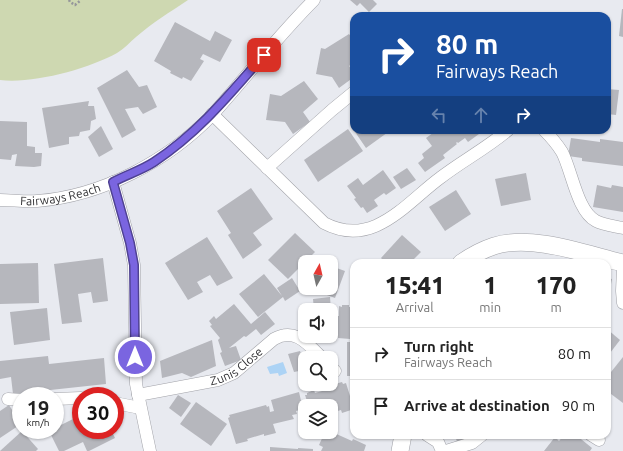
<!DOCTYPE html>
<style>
:root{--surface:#fff;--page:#f6f6f6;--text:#222;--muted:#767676;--line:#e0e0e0}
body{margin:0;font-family:Ubuntu,sans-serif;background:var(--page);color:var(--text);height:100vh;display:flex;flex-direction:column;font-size:15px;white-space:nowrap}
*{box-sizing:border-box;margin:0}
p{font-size:13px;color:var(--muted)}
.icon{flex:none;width:22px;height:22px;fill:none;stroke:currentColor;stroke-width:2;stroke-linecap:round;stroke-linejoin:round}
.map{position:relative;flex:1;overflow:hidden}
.panel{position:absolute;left:350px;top:259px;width:261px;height:180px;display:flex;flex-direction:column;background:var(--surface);border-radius:12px;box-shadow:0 1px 3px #0004}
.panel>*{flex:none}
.banner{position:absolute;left:350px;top:12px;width:261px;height:122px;border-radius:12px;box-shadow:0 1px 3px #0004;background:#1a4fa0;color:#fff;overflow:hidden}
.needle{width:26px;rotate:8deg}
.controls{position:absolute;left:298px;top:255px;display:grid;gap:8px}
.controls a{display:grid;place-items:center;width:40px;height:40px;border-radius:8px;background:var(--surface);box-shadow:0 1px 3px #0004;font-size:20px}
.speed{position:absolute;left:12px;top:387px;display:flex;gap:8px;font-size:20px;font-weight:700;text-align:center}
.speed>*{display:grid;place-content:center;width:52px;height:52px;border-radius:50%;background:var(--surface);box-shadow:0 1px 3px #0004;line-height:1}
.speed small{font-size:10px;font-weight:400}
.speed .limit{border:6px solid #d22;background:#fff;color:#111}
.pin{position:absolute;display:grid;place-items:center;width:34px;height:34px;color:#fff;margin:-17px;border-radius:8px;box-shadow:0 2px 6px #0006}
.me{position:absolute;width:44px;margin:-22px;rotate:0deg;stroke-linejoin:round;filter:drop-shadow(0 0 3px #0008)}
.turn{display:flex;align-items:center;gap:14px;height:84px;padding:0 20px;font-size:18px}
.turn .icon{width:52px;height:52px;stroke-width:2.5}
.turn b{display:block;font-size:28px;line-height:34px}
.lanes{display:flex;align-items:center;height:38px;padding:0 20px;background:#0003;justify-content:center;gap:20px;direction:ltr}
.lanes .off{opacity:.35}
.eta{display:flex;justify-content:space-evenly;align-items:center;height:68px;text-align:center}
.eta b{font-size:24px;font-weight:800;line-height:28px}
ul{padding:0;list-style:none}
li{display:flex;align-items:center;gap:12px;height:52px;padding:0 20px;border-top:1px solid var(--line)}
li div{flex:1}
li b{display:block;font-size:15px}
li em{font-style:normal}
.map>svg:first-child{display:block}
.green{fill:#ced8b1}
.water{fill:#acd3f5}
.building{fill:#b6b7bd}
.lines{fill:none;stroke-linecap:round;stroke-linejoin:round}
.street-casing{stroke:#a1a2a8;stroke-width:13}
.secondary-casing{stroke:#a1a2a8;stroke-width:18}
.path{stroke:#95969b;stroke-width:2.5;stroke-dasharray:2 2;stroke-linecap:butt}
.street{stroke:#fff;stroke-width:12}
.secondary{stroke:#fff;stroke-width:17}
.route-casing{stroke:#4f4292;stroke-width:10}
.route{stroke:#7a65e0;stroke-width:7}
.labels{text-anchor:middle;stroke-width:3;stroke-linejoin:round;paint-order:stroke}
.street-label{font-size:12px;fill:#2e2e31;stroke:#fff}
</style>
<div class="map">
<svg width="623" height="451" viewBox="0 0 623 451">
<rect width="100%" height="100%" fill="#e8eaf0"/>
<path class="green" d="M0 0H188C170 12 152 23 136 37 130 42 124 49 117 53 88 69 33 84 0 80Z"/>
<path class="water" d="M283 362 287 373 279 376 278 373 270 374 267 367Z"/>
<g class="building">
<path d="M350 0H373L377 4 369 12 360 3 357 6Z"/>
<path d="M622 9H623V37L619 36Z"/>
<path d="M175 22 210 41 215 31 232 40 220 62 203 54 200 59 204 61 191 81 183 77 182 79 170 73 171 71 154 61Z"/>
<path d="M349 34 354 41V62L349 66 354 72V77L339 88 332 77 316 74 321 48 325 49Z"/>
<path d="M127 70 139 87 147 85 157 107 143 114 138 107 125 109 136 130 122 138 97 88Z"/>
<path d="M304 81 318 99 303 112 310 122 293 134 285 122 266 120 270 94 281 96Z"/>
<path d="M607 89 619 90 616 115 607 114Z"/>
<path d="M89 101 88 106H94L96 119 91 121 90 130 80 132 79 136 69 137V144L49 148 42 108Z"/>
<path d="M0 121 27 122V146L35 147V153H42L41 166 34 167 15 166 17 154 12 155 11 160 0 159Z"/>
<path d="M354 124V130H391L366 148 351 126Z"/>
<path d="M101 126 113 149 99 157 88 137Z"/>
<path d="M348 129 363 151 318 182 304 160Z"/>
<path d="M437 130H476L479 134 468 142 465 138 458 143 457 142 456 143 457 144 443 155 445 158 425 172 418 163 424 158 422 154 432 146 426 138Z"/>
<path d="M571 138 600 142V139L623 142V166L582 161V158L568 156Z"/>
<path d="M407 168 416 180 401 189 393 177Z"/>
<path d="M383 170 396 188 386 195 384 193 374 200 378 206 367 213 363 207 361 208 354 199 356 198 347 186 358 178 363 185Z"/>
<path d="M526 173 531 200 501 206 495 179Z"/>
<path d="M597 185 611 188 612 185 623 187V212L593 207Z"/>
<path d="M251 188 273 219 253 233 262 245 243 259 228 235 231 233 217 211Z"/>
<path d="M456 190 471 214 445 231 429 207Z"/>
<path d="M295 233 315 252 288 279 268 260Z"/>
<path d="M402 235 421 252 410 263H386L381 258Z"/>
<path d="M207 237 233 278 217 286 210 275 197 282 203 292 188 300 165 263Z"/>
<path d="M103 258 108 301 93 303 91 292 78 294 82 322 62 324 54 264Z"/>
<path d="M38 263 39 303 0 304V264Z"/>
<path d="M331 266 345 271 335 298 308 288H331Z"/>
<path d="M264 274 282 296 277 288 292 278 300 291 285 301 283 297 258 317 239 294Z"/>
<path d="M607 278 612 279 610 289H607Z"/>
<path d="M330 297 331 310H314L313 299Z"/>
<path d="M234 304 251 324 265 312 275 324 261 335 256 329 246 337 244 336 229 348 236 346 241 360 225 366 220 353 222 352 218 340 220 338 210 326 212 325 209 321 214 316 216 319Z"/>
<path d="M342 305H349V307H354V331H350V339L338 338V326L335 325V316H339V306L342 307Z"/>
<path d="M47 308 50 340 14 345 10 312Z"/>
<path d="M607 329 620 340 607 357Z"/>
<path d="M212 340 216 366 191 377 182 373 162 378 160 361Z"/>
<rect x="347" y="342" width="7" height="34"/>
<path d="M300 351 302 357H304L305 358V363L302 364 304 370 294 372 288 354Z"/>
<path d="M48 356 49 364 104 358 106 384 13 394 11 377 0 379V361Z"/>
<path d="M623 357V403L607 391V377Z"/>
<path d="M342 382 343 384 346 383 354 409 342 413 341 410 331 413V406H303V409L296 411 297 414 292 415 294 419 273 424 276 433 264 436V434L247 439 248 441 236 444 228 418 230 417 229 415 266 405 267 407 269 406 270 412 274 411 271 400 299 392 302 405 308 404 305 395H307V393L314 390 315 393 336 387 335 384Z"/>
<path d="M178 395 191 403 181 417 169 408Z"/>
<path d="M196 402 227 424 211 446 180 424Z"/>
<path d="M9 405 21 424 0 438V411Z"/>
<path d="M81 415V430H111L115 438 89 451H87L83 442 64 451H59L49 431 55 430V428Z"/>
<path d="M22 431 38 449 36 451H0Z"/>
<path d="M325 432H332L352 441 353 439 366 445 364 451H321L323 447 319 445Z"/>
<path d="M455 435H476V437L457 442Z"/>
<path d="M564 435H576L592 448 590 451H544L555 437 559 441Z"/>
<path d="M270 447 298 449V448L313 449V451H270Z"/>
</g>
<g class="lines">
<g class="street-casing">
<g id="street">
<path d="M212 114 324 223C373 249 406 203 440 178 462 161 487 148 508 130"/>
<path d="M544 130C550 136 557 144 562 152 572 171 577 211 596 221 604 225 614 226 623 228"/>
<path d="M267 168 332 110 354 92"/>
<path d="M113 182 130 243 134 265 136 384 150 451"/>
<path id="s1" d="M0 200C12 200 25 202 37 201 102 196 168 161 213 114 247 76 278 36 314 0"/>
<path d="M623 269 622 291 623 303"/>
<path d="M331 367 335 371"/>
<path id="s2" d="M138 395 218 380 234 373 274 339C295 327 308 344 322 358"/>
<path d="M8 399 21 400"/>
<path d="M55 399 81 398"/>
<path d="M115 403 140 408"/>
<path d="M427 435 438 442 442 451"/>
<path d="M591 435 599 440"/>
<path d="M446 451 472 443 482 435"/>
</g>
</g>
<g class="secondary-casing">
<g id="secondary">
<path d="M461 263C471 256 482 250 494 246 532 234 585 254 623 263"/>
<path d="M400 451 403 435"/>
</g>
</g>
<path class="path" d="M69 0 70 2 75 5 81 0"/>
<use href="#street" class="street"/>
<use href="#secondary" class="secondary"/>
</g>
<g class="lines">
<g class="route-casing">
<path id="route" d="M135 357 134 265 130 243 113 182C126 175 142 170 154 162 199 132 229 95 264 55"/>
</g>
<use href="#route" class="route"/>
</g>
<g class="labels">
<g class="street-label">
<text dy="4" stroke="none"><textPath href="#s1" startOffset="61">Fairways Reach</textPath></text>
<text dy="4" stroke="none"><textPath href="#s2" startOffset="104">Zunis Close</textPath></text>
</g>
</g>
</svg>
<div class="controls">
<a><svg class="needle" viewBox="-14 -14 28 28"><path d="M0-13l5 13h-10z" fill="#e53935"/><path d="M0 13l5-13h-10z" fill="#767676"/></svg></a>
<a><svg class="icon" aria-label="sound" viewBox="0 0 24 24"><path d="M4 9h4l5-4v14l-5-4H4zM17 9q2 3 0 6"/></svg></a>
<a><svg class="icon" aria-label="search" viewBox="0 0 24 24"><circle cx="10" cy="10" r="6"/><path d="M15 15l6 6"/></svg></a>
<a><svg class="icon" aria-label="layers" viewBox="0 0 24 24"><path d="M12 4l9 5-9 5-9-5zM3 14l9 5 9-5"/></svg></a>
</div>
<div class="speed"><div>19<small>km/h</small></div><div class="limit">30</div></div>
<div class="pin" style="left:264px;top:55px;background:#d93025"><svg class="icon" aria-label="arrive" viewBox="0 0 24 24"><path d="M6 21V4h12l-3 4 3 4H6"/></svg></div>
<svg class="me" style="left:135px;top:357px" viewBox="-20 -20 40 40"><circle r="17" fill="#7a65e0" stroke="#fff" stroke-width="3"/><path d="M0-11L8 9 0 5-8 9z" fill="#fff"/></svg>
<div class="banner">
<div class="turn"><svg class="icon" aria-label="right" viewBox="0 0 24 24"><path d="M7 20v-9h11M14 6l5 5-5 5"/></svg><div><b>80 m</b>Fairways Reach</div></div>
<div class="lanes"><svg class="icon off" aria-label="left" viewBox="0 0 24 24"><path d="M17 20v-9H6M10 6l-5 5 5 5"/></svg><svg class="icon off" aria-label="ahead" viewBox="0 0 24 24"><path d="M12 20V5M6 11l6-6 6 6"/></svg><svg class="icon" aria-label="right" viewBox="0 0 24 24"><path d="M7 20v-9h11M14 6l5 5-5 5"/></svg></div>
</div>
<section class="panel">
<div class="eta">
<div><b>15:41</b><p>Arrival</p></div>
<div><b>1</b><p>min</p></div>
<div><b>170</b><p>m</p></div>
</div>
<ul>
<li><svg class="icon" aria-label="right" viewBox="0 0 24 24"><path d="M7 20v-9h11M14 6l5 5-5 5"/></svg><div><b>Turn right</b><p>Fairways Reach</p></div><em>80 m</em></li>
<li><svg class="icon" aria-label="arrive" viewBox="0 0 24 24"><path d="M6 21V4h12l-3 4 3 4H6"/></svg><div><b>Arrive at destination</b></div><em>90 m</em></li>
</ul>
</section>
</div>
